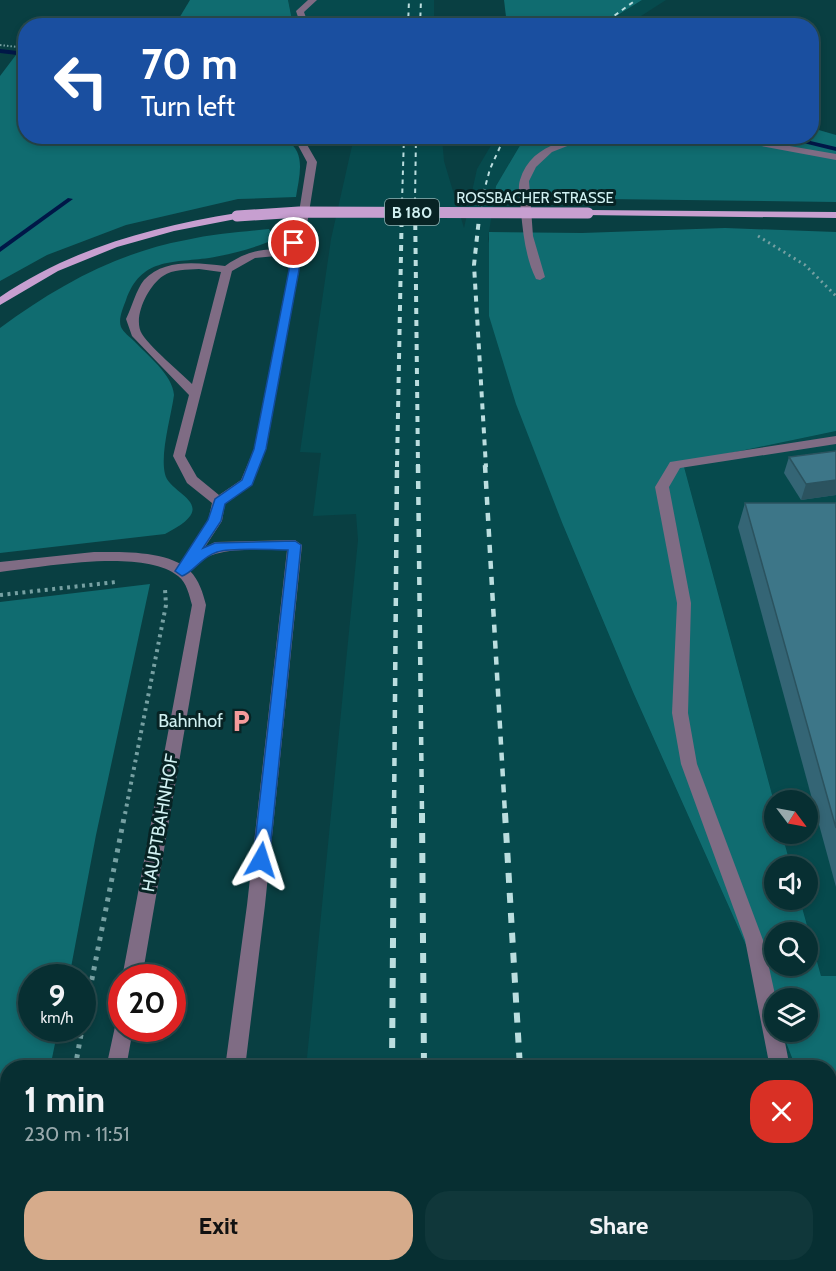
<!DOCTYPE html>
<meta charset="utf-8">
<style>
:root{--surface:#072f32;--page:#10373a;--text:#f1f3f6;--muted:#98a9ac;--line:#284a4d;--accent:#d6ab8b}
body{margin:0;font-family:Cabin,sans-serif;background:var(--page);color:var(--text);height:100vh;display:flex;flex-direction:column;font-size:22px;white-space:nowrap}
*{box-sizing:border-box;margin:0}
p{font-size:20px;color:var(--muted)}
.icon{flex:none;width:33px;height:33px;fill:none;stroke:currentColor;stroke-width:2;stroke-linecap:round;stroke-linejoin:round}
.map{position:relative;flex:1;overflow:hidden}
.panel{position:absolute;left:0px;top:1060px;width:837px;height:212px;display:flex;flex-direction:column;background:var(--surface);border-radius:24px 24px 0 0;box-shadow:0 3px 9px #0003,0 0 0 2px var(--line)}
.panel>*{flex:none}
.top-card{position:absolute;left:18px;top:18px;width:801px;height:126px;border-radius:24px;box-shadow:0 3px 9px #0003,0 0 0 2px var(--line);background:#1a4fa0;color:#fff;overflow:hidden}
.needle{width:39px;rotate:122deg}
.fabs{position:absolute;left:764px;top:790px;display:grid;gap:12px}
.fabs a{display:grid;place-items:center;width:54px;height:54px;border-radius:50%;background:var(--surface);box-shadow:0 3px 9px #0003,0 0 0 2px var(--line);font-size:30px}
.speed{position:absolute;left:18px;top:964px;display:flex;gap:12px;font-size:30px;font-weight:700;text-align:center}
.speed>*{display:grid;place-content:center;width:78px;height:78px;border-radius:50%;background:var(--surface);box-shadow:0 3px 9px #0003,0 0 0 2px var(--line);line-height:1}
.speed small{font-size:15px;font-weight:400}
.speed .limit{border:9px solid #d22;background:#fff;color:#111}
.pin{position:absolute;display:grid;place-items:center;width:51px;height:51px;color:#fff;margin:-26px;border:3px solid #fff;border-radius:50%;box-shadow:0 2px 6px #0007}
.me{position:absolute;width:66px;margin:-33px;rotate:6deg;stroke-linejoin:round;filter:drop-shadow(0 0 4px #0008)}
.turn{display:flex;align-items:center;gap:21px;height:126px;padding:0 24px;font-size:27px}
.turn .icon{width:78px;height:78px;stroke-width:2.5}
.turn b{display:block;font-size:42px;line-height:51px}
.round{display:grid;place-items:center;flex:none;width:63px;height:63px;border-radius:24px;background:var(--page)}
.head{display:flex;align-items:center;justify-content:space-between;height:102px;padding:0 24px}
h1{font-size:36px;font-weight:800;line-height:45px}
.primary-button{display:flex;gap:12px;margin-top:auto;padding:12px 24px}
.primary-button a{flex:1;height:69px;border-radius:24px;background:var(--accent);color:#111;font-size:24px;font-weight:800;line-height:69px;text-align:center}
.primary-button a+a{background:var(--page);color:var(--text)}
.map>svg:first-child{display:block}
.built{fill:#064a4d}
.green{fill:#106c70;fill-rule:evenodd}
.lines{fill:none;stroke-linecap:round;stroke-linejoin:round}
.stream{fill:#001747;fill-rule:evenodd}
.path-far3{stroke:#76a0a2;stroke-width:2;stroke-dasharray:1.5 2;stroke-linecap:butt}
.path-far2{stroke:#76a0a2;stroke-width:3;stroke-dasharray:2 4;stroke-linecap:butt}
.path-far1{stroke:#76a0a2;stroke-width:4;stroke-dasharray:3 4.5;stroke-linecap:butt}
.path{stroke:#76a0a2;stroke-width:5;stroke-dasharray:4 6;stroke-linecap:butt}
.service{fill:#7f6c84;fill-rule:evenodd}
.minor{fill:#7f6c84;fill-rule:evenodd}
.primary{fill:#c79fd0;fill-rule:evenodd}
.rail-far3{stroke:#bbdedf;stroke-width:2;stroke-dasharray:4.5 4.5;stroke-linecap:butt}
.rail-far2{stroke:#bbdedf;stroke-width:4;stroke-dasharray:6 6;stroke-linecap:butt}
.rail-far1{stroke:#bbdedf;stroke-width:4.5;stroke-dasharray:8 8;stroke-linecap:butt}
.rail{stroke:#bbdedf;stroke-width:6;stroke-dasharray:10 10;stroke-linecap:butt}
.primary-bridge{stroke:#c79fd0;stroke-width:11}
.wall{fill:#346575}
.shaded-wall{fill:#2b535f}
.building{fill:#3d7688;stroke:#2b535f;stroke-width:1.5}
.route{fill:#1a73e8;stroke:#114b97;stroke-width:1.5}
.labels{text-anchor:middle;stroke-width:6;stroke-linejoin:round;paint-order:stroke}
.far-street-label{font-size:15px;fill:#d1f1f2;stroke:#072324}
.shield{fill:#072324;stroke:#94b3b4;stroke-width:1.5}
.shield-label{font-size:16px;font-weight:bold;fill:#d1f1f2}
.poi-label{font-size:18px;fill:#d1f1f2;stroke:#072324;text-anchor:end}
.street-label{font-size:18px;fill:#d1f1f2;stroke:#072324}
</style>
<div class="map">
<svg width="836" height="1271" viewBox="0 0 836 1271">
<rect width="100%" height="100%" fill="#093f42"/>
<g class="built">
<path d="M288 0H434V25H293Z"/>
<path d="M642 0H666L627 25 602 26Z"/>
<path d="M354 137H442L444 161 464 228 477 169 496 137H525L496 186 488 239 563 525 633 692 763 983 774 1032H782L796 1068H306L358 540 356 514 313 516 321 453 300 452 331 239Z"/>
<path d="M836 431V976H821L800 900H807V867H791L782 834H807V801L774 802 683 463Z"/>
<path d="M830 1156 836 1173V1271H286V1264H830Z"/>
</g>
<g class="green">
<path d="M190 0H288L293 25H175Z"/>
<path d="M504 0H642L602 25H507Z"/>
<path d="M25 43 26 136H229L286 140C307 152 299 177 296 197L238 199 126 225 47 255 0 281V76Z"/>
<path d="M812 128 836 135V202L606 199 495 192 496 186 525 137 812 136Z"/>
<path d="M725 228 836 232V431L683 463 774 802V834H782L791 867H774V900H800L821 976H836V1173L830 1156V1068H796L782 1032H807V999H774L763 983 633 692 563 525 516 404 489 316V232L582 233ZM774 933H807V966H774Z"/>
<path d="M269 229 270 231 291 229C274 244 232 254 209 258 171 263 141 258 126 300 123 308 118 319 121 327 123 332 130 337 134 341 148 356 172 374 174 395 171 417 160 453 165 474 169 495 225 504 165 534L0 553V328C57 286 116 253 186 240 213 234 241 232 269 229Z"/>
<path d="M150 584 96 835 69 978H32V1029H58L50 1068H8V1262L5 1271H0V602Z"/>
</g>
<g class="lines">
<g class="stream">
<path d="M0 49 26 52V56L0 53Z"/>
<path d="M775 136H789L836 147V151Z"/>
<path d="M68 198 73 199 0 252V247Z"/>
</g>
<path class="path-far3" d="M0 45 26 48"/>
<path class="path-far2" d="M758 236 805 265 836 296"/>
<g class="path-far1">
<path d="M0 595 116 582"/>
<path d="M125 814 166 605 165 589"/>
</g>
<g class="path">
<path d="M82 1029 125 813"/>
<path d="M75 1068 82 1029"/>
<path d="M35 1271 36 1264"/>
</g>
<g class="service">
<path d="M308 0H317L304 12 309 26H301L296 11Z"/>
<path d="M293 136H302L317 162 306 231 294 253 300 256 299 270 266 449 252 485 225 504 222 521 205 547 215 542 295 540 302 545 265 905 245 1068H225L247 905 287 550C255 551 207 543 187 574H177L175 571 208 521 212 503 187 483 173 456 189 395 132 336 126 319C132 307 136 290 144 280 165 258 198 263 225 266 243 253 262 247 285 250L296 231 307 162ZM276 256 290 258 289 270 254 449 241 480 219 495 197 477 185 456 232 271 255 258ZM199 269 221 272 192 384C178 370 152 349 142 334 132 318 148 286 163 276 173 269 187 270 199 269Z"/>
<path d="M659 136 655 139 575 143 552 152 536 167 529 181 533 236 545 277 540 280 536 279C526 259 523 234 521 212 521 203 517 189 520 180 536 126 617 136 659 136Z"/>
<path d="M708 136H731L836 154V160Z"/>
<path d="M836 436V444L680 468 669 487 691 603 688 713 697 764 763 940 776 999 774 1032H783L790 1068H770L745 940 681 764 672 713 677 603 655 487 670 462Z"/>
<path d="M830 1257 833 1271H811L810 1264H830Z"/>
<rect x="198" y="1264" width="22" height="7"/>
</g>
<g class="minor">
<path d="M94 552C122 552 169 550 190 571 199 580 203 593 206 605L142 978H122L192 605C189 595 187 583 178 576 143 548 44 567 0 572V562Z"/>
<path d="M122 1020V1029H133L126 1068H106L116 1022Z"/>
<path d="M69 1264H91L89 1271H67Z"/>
</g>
<g class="primary">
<path d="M588 210 836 212V218L584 215V211Z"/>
<path d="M237 213 241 214V218L174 231 117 247 58 271 0 305V297C72 248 152 227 237 213Z"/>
</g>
<g class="rail-far3">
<path d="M408 26 409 0"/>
<path d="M420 26 421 0"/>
<path d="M600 26 636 0"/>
<path d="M402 202 404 136"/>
<path d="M415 202 416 136"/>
<path d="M481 202 490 169 505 136"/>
</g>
<g class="rail-far2">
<path d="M415 200 418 467"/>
<path d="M481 200 474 265 486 467"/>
<path d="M397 467 402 200"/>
</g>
<g class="rail-far1">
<path d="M418 465 422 814"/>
<path d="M485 465 505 814"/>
<path d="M394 814 397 465"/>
</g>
<g class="rail">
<path d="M422 813 424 1068"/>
<path d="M505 813 520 1068"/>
<path d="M392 1068 394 813"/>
<path d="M422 1264V1271"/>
<path d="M531 1264V1271"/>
<path d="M387 1271 388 1264"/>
</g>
<path class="primary-bridge" d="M237 216 299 212 588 213"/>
</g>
<g class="wall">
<path d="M836 451V495L801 500 784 473 789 457Z"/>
<path d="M745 503H836V887L738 527Z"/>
</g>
<path class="shaded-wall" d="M836 480V495L801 500 806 484Z"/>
<g class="building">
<path d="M836 451V480L806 484 789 457Z"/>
<path d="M745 503H836V828Z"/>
</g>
<path class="route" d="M294 240 299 243 294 253 299 256V270L266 449 252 485 225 504 221 521 203 548 215 543 295 541 301 545 269 860 266 865 261 867 255 865 253 860 288 550C270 550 233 547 217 552 201 557 193 573 182 576L175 571 208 520 215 499 242 480 254 449 289 270 290 258 283 254 291 241Z"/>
<defs>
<g id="parking-bare" transform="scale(1.8)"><path d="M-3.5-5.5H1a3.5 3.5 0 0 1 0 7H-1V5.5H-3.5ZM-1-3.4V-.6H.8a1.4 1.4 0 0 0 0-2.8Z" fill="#f59b9b" stroke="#072324" stroke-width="2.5" paint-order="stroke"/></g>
</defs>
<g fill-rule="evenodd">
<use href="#parking-bare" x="241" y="721"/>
</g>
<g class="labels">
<g class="far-street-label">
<text x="535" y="203">ROSSBACHER STRASSE</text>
</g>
<rect class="shield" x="385" y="199" width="54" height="26" rx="4.5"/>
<g class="shield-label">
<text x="412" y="218">B 180</text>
</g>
<g class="poi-label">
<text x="223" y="727">Bahnhof</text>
</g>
<g class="street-label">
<text transform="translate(160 823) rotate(-80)" y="6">HAUPTBAHNHOF</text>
</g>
</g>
</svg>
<div class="fabs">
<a><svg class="needle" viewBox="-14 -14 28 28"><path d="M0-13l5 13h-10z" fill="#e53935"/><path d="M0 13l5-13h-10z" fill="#98a9ac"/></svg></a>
<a><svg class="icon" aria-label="sound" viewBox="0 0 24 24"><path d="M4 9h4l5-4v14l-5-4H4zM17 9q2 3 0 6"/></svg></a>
<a><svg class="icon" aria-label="search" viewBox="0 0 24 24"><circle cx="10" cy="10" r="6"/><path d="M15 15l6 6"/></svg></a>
<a><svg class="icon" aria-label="layers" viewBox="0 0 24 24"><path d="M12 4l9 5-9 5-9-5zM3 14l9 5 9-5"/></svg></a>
</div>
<div class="speed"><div>9<small>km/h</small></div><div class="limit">20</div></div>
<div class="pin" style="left:294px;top:243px;background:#d93025"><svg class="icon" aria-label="arrive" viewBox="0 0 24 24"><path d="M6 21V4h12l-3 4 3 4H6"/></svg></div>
<svg class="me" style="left:261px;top:860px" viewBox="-20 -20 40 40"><path d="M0-17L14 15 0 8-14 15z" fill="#1a73e8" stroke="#fff" stroke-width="4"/></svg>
<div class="top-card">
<div class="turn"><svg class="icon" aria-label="left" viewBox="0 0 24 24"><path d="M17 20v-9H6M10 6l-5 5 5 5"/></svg><div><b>70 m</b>Turn left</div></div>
</div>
<section class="panel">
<div class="head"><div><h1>1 min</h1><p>230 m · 11:51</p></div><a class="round" style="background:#d93025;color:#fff"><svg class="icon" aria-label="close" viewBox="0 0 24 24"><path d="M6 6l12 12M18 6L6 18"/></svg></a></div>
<div class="primary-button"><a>Exit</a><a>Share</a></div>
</section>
</div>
